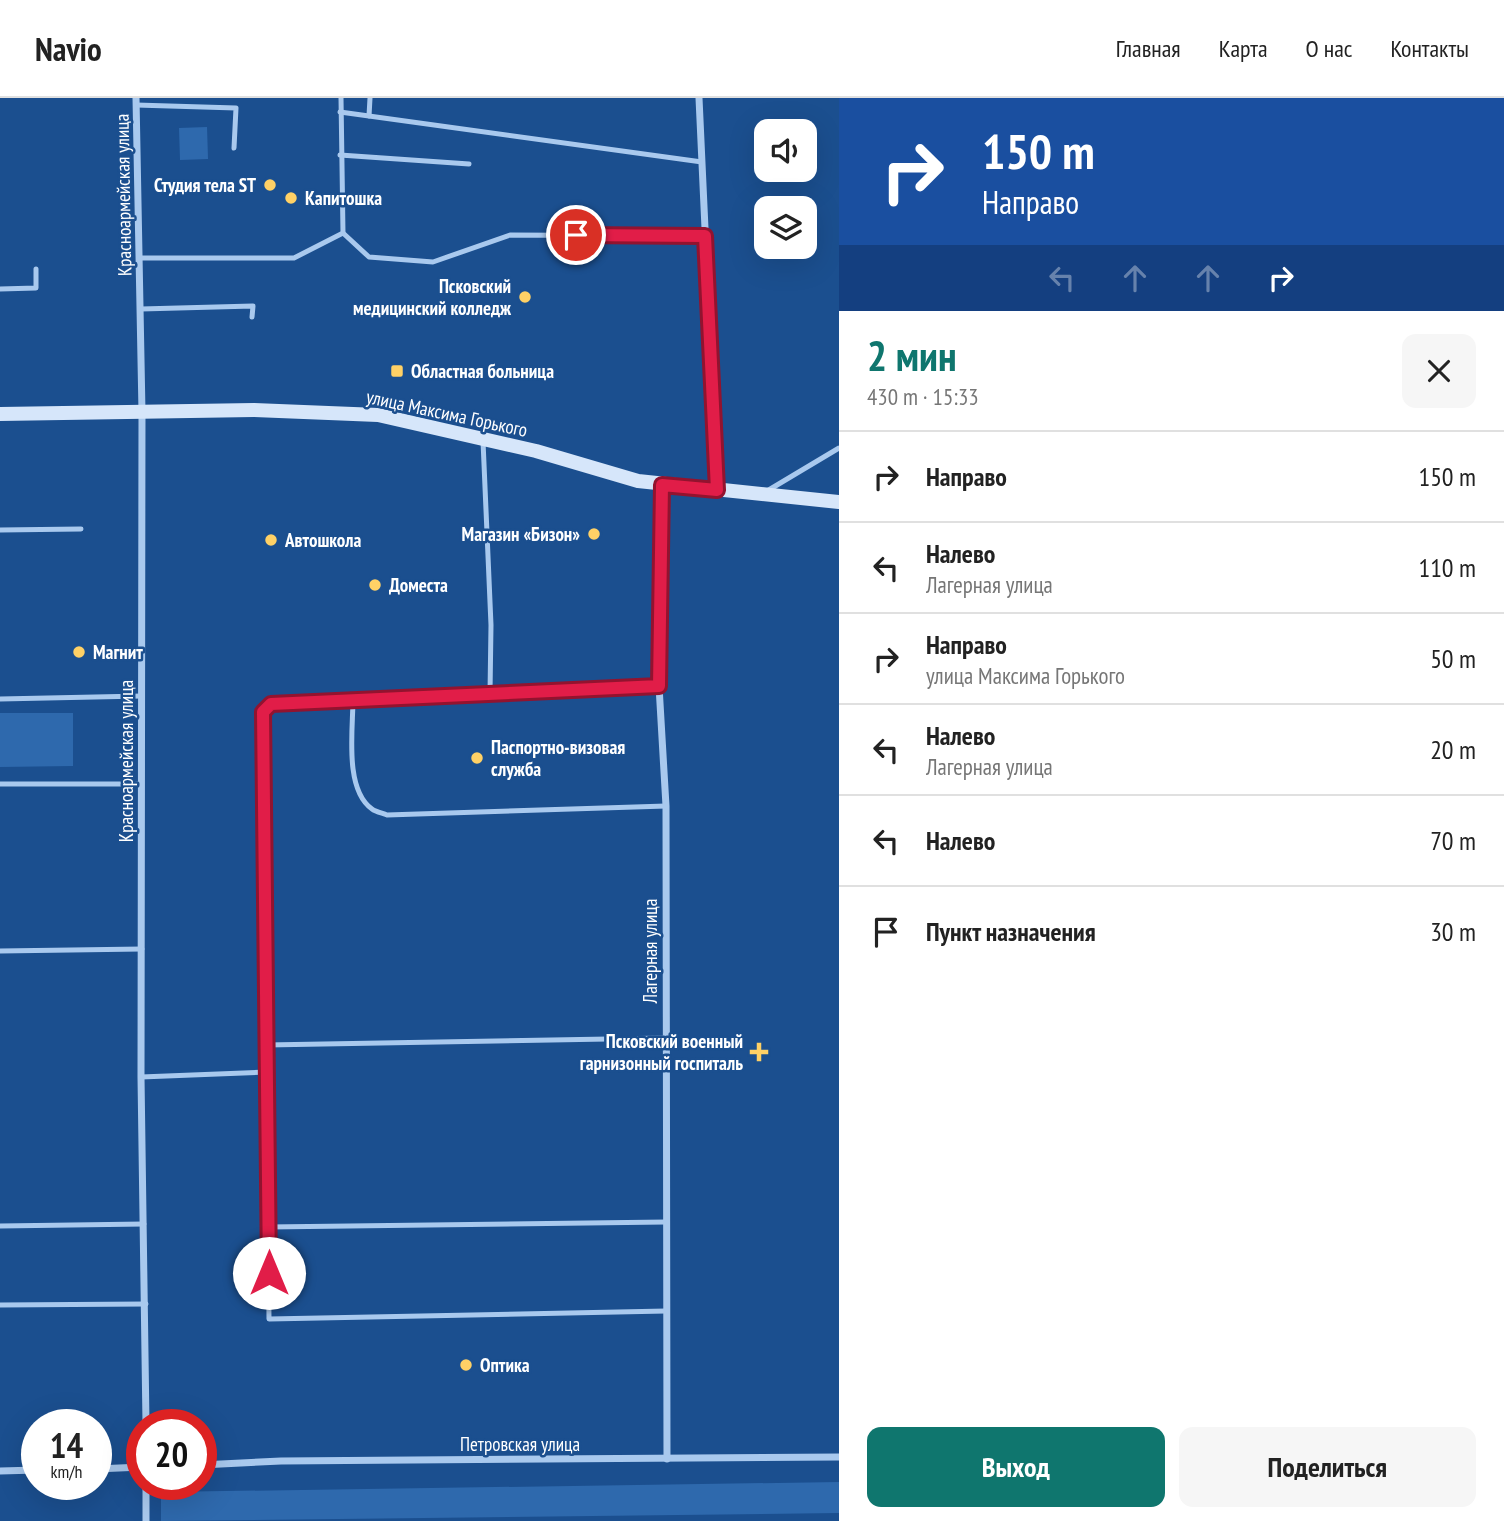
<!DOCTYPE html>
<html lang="ru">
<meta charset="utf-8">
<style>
:root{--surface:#fff;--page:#f6f6f6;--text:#222;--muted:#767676;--line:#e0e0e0;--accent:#0f766e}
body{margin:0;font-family:"PT Sans Narrow",sans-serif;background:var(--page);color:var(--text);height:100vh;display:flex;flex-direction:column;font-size:26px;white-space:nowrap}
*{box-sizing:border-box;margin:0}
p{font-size:23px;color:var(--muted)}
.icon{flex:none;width:38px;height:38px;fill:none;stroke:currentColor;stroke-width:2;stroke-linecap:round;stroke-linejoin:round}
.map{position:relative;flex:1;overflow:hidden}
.details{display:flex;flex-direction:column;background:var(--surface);width:665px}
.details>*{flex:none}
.top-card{background:#1a4fa0;color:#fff;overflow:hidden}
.controls{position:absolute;left:754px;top:21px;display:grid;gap:14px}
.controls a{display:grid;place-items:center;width:63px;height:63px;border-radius:14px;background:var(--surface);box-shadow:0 7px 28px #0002;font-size:35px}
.speed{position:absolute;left:21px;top:1311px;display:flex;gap:14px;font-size:35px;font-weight:700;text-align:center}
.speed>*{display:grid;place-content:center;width:91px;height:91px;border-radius:50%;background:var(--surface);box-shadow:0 7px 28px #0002;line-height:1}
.speed small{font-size:18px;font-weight:400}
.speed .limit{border:10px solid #d22;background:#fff;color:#111}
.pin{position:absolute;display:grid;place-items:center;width:60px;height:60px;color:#fff;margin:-30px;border:4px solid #fff;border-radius:50%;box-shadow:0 2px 7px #0007}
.me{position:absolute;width:77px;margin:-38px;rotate:0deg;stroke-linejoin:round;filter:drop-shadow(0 0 5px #0008)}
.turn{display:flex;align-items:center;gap:24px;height:147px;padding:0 28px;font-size:32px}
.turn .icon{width:91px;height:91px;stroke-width:2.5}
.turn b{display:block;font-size:49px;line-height:60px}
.lanes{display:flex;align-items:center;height:66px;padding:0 28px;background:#0003;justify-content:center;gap:35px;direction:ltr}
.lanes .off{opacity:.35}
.round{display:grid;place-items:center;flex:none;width:74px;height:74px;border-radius:14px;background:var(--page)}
.summary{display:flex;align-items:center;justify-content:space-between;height:119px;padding:0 28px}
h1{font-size:42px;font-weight:600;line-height:52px;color:var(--accent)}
.action{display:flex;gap:14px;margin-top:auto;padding:14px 28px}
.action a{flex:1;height:80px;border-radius:14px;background:var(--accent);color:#fff;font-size:28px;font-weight:600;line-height:80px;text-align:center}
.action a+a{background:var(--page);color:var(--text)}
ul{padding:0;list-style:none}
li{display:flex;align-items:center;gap:21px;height:91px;padding:0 28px;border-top:2px solid var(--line)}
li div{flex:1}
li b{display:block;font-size:26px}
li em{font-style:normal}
header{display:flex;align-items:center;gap:42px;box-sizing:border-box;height:98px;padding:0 35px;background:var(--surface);border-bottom:2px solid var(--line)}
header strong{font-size:33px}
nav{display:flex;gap:38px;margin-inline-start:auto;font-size:24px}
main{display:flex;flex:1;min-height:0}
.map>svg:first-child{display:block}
.green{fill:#2e69ad}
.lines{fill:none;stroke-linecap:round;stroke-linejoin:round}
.lane{stroke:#a9c9ee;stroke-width:5}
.street{stroke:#a9c9ee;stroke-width:7}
.secondary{stroke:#d6e6fa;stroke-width:14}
.route-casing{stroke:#92132f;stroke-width:18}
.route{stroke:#e11d48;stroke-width:12}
.poi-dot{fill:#ffd166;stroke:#1b4f8f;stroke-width:2.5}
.labels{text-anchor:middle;stroke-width:5;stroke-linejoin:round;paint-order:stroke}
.poi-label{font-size:19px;font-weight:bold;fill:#fff;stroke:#1b4f8f;text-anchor:start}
.street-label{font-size:19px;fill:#fff;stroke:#1b4f8f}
</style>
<header>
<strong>Navio</strong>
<nav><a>Главная</a><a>Карта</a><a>О нас</a><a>Контакты</a></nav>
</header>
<main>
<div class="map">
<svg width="839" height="1423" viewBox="0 0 839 1423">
<rect width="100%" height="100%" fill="#1b4f8f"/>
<g class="green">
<path d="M207 29 208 61 180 62 179 30Z"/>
<path d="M0 615H73V668L0 669Z"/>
<path d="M839 1384V1415L161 1423V1394Z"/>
</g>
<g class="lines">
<g class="lane">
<path d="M136 7 236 10 234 50"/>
<path d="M340 14 702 64"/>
<path d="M369 18 370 0"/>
<path d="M340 57 469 66"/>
<path d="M343 135 369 159 433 164 510 137 705 138"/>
<path d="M141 160H294L343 135 341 0"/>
<path d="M0 191 36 190V171"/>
<path d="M141 211 253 208 252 219"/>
<path d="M483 343 491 527 490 595"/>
<path d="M767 393 839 350"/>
<path d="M0 432 81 431"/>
<path d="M0 601 142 598"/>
<path d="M353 601C353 631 344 691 372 711 376 714 382 715 387 717L666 708"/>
<path d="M0 686H141"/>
<path d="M0 853 142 851"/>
<path d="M266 947 666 940"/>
<path d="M267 974 263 614 271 606 659 588"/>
<path d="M141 979 267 974 269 1221 666 1213"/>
<path d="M0 1128 144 1126"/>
<path d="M268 1129 666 1124"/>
<path d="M0 1207 146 1206"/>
</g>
<g class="street">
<path d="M136 0 142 314 141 979 146 1326"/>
<path d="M699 0 717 391"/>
<path d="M662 387 659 588 666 708 667 1361"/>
<path d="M201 1367 281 1363 839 1359"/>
<path d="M96 1371 142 1369"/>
<path d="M0 1373 37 1372"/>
<path d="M146 1386V1423"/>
</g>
<path class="secondary" d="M0 316 254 312 378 317 536 353 638 383 839 404"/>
</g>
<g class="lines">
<g class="route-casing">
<path id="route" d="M269 1175 263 614 271 606 659 588 662 387 717 392 705 138 576 137"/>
</g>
<use href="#route" class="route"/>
</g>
<g class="poi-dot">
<circle cx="270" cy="87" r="7"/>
<circle cx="291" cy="100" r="7"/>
<circle cx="525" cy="199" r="7"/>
<rect x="390" y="266" width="14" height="14" rx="3.5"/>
<circle cx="594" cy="436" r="7"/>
<circle cx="271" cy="442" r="7"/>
<circle cx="375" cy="487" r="7"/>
<circle cx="79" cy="554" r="7"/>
<circle cx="477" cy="660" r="7"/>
<path d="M755.5 943.5h7v7h7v7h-7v7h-7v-7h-7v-7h7z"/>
<circle cx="466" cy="1267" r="7"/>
</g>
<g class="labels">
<g class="poi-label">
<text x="256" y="94" text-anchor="end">Студия тела ST</text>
<text x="305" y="107">Капитошка</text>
<text x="511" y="195" text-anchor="end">Псковский<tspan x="511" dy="22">медицинский колледж</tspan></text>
<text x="411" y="280">Областная больница</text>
<text x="580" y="443" text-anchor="end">Магазин «Бизон»</text>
<text x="285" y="449">Автошкола</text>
<text x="389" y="494">Доместа</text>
<text x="93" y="561">Магнит</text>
<text x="491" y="656">Паспортно-визовая<tspan x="491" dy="22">служба</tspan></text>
<text x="743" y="950" text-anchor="end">Псковский военный<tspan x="743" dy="22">гарнизонный госпиталь</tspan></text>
<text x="480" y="1274">Оптика</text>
</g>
<g class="street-label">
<text transform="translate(123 97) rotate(-91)" y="7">Красноармейская улица</text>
<text transform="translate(447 315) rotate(12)" y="7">улица Максима Горького</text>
<text transform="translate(126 663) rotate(-90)" y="7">Красноармейская улица</text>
<text transform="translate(650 853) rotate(-90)" y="7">Лагерная улица</text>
<text x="520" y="1353">Петровская улица</text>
</g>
</g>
</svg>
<div class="controls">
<a><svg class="icon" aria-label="sound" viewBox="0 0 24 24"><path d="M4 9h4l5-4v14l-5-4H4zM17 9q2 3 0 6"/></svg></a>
<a><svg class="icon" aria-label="layers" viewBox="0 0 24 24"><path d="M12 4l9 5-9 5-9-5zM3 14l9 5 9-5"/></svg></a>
</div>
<div class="speed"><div>14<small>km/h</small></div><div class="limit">20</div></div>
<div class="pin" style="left:576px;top:137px;background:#d93025"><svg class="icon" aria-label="arrive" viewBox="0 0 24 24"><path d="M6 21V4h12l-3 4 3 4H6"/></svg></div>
<svg class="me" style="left:269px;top:1175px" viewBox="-20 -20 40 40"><circle r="19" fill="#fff"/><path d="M0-13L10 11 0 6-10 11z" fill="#e11d48"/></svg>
</div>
<section class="details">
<div class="top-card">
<div class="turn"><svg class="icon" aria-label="right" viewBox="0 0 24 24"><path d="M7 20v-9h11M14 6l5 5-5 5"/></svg><div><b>150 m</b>Направо</div></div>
<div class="lanes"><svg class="icon off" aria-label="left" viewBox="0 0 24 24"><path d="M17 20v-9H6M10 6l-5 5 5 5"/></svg><svg class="icon off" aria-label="ahead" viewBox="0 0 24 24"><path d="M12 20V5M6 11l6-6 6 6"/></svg><svg class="icon off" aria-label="ahead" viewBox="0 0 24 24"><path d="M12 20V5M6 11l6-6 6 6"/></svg><svg class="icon" aria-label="right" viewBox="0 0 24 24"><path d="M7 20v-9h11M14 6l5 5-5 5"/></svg></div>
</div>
<div class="summary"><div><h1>2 мин</h1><p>430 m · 15:33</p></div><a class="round"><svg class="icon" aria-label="close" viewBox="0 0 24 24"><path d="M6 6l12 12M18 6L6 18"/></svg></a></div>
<ul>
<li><svg class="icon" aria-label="right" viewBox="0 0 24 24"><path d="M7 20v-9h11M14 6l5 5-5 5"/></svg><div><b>Направо</b></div><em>150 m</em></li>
<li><svg class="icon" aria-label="left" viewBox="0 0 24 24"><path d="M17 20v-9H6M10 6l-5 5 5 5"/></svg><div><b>Налево</b><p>Лагерная улица</p></div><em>110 m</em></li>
<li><svg class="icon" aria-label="right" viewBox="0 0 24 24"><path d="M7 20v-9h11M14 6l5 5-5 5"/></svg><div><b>Направо</b><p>улица Максима Горького</p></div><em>50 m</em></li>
<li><svg class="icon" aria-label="left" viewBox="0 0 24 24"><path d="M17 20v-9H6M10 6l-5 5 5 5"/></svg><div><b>Налево</b><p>Лагерная улица</p></div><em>20 m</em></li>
<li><svg class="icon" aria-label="left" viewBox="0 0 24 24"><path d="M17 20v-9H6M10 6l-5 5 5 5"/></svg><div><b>Налево</b></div><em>70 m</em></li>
<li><svg class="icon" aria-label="arrive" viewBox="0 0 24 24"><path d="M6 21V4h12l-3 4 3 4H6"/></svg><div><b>Пункт назначения</b></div><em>30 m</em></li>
</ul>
<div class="action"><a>Выход</a><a>Поделиться</a></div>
</section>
</main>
